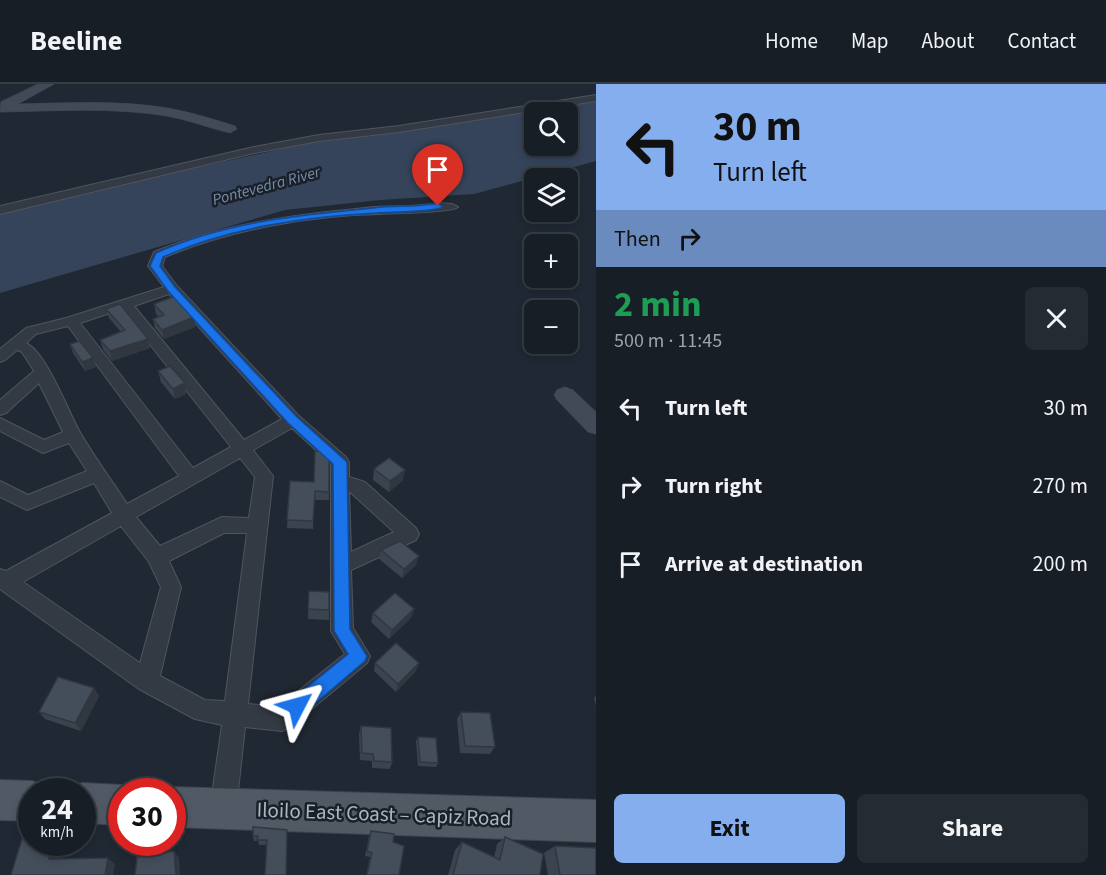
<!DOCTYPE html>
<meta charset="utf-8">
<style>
:root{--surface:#181e26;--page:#252b32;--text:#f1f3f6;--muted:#9fa2a7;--line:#363c43;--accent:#85aeee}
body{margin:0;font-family:"Source Sans 3",sans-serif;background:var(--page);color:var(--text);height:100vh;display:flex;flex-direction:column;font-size:22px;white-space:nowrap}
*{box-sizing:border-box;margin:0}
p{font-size:20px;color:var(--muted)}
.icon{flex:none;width:33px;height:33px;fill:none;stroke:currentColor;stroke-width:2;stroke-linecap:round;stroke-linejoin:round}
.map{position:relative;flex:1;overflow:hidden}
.side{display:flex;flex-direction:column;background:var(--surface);width:510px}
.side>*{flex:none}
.hud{background:#85aeee;color:#111;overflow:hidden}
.controls{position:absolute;left:524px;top:18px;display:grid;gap:12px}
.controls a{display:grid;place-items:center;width:54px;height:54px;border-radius:9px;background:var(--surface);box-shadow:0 3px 9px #0003,0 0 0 2px var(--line);font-size:30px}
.speed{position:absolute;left:18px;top:694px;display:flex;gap:12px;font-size:30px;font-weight:700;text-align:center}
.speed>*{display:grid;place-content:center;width:78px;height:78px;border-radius:50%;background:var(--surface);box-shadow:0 3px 9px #0003,0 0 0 2px var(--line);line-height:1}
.speed small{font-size:15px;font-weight:400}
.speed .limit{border:9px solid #d22;background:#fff;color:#111}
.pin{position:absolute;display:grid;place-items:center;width:51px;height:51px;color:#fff;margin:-62px -26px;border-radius:50% 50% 50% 0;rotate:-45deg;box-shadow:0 0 6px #0007}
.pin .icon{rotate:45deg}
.me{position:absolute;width:66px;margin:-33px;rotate:51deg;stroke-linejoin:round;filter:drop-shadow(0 0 4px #0008)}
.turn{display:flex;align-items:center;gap:21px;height:126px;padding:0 18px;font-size:27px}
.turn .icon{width:78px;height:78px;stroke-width:2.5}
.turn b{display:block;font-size:42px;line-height:51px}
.then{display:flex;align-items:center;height:57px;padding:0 18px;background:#0003;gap:12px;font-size:22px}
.round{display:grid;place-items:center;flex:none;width:63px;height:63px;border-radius:9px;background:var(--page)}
.head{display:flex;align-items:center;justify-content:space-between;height:102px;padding:0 18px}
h1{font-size:36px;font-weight:700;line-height:45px;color:#1e9e55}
.primary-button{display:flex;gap:12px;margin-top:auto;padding:12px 18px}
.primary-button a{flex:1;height:69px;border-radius:9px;background:var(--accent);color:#111;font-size:24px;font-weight:700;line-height:69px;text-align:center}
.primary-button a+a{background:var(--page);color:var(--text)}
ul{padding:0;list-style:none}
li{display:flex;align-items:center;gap:18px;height:78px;padding:0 18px}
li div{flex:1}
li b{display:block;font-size:22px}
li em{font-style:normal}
header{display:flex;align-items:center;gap:36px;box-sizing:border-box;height:84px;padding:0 30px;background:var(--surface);border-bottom:2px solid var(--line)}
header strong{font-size:28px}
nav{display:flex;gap:33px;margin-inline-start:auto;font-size:21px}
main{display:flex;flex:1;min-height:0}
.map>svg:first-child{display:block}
.water{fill:#35445a;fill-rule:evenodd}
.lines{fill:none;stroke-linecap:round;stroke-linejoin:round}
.minor-casing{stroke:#4e555f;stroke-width:2}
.secondary-casing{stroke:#3d444e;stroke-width:1}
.primary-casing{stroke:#3d444e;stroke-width:2}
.minor{fill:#343a44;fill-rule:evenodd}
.secondary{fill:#424a57;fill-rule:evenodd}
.primary{fill:#515965;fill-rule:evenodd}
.wall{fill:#3a434e}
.shaded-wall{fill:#303740}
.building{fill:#444e5b;stroke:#303740;stroke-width:1.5}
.route{fill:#1a73e8;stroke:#114b97;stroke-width:1.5}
.labels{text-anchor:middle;stroke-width:5;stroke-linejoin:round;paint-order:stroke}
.far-water-label{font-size:16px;font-style:italic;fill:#788ca8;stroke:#192029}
.near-street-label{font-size:21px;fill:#adb5c1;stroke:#192029}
</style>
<header>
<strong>Beeline</strong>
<nav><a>Home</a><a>Map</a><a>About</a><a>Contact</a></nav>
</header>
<main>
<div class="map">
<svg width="596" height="791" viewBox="0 0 596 791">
<rect width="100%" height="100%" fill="#202833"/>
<path class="water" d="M596 16V77L474 110 380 116 285 126 0 209V127L308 59ZM534 28H567V62H534Z"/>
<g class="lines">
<g class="minor-casing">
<g id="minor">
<path d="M596 11V17L399 48 319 57 254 69 0 130V122L254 63 319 51 399 42Z"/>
<path d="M438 119 452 120 458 123C451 129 394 129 381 130 311 131 229 146 165 173L162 182 177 202 299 332 346 373 349 378V393L365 398 416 444 419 450 416 456 351 486 353 544 370 572 367 579 290 643 282 647 245 643 236 725 232 734 223 738 214 734 210 725 222 641 195 635 139 605 0 505V485L6 487 112 429 94 399 27 426 0 413V397L28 411 87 387 69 359 43 369 0 347V334L44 356 63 348 39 299 6 329 0 331V316L34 287 22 268 17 266 5 276 0 278V265L26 244 66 234 164 203 148 182 154 168C221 140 294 131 365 124 390 121 414 124 438 119ZM169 210 282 335 244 356 134 222ZM122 225 231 363 193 384 80 239ZM68 242 179 392 127 420C112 397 95 374 81 350 68 328 47 269 26 259L36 250ZM292 344 331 380V547L345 570 278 623 248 620 273 392 253 366ZM240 374 255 393 249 434 222 433 160 462 136 433ZM349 407 394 448 351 468ZM121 442 149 478 161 503 140 579 23 498ZM224 449H247L225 617 205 616 160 592 181 503 169 477Z"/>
</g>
</g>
<g class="secondary-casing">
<g id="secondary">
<path d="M38 0H54L18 20C68 19 118 16 167 24 190 28 213 35 235 42L237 45 230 49C209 44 189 36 167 32 112 23 55 27 0 28L1 18Z"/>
<path d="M565 303 573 306 596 328V350L588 348 557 316 554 311 557 306Z"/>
</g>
</g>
<g class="primary-casing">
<g id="primary">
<path d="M0 696 32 697 46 703 48 708H32V737L0 736Z"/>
<path d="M82 699 122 701 136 707 122 708V741L82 739V708H66L68 705Z"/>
<path d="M172 703 596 716V758L172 743V708H159Z"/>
</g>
</g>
<use href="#minor" class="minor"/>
<use href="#secondary" class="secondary"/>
<use href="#primary" class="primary"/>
</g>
<g class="wall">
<path d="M154 220 194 233 195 243 164 255 155 244 153 235 159 233 156 230Z"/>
<path d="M106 225 148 255 150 264 112 277 103 265 100 256 121 248 109 234Z"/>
<path d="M70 260 96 283 85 287 73 269Z"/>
<path d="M158 287 185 299 186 310 175 315 161 298Z"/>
<path d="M374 385 403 396 389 408 373 396Z"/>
<path d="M290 397 329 408V416H314L313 445 287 444Z"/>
<path d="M381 466 416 481 402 494 379 475Z"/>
<path d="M309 507 329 526V536L308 535Z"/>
<path d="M414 525 411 534 389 555 371 538 373 529Z"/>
<path d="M375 579 416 587 396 608 374 587Z"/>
<path d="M94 604 99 612 81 647 45 635 39 628Z"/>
<path d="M596 612V622L594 614Z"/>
<path d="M461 628 495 663 490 670 460 669 457 635Z"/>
<path d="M361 642 392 678 390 685 372 684V677L360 676 359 650Z"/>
<path d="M418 653 438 679 436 683 418 682 416 657Z"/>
<path d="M287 746 267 761H259L258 757H254L253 752Z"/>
<path d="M371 747 393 758 399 791H366L370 773 365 772 369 752Z"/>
<path d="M505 753 540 791H448L455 766 462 758 494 774 497 760Z"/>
<path d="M555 762 596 791H548L544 769Z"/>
</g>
<g class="shaded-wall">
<path d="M194 233 195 243 164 255 162 246Z"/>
<path d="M148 255 150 264 112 277 110 267Z"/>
<path d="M93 274 96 283 85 287 82 278Z"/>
<path d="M185 299 186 310 175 315 173 305Z"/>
<path d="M405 386 403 396 389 408 390 397Z"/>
<path d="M419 472 416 481 402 494 404 485Z"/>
<path d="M414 525 411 534 389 555 392 546Z"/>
<path d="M419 579 416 587 396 608 398 600Z"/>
<path d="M94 604 99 612 81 647 75 639Z"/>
<path d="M53 759H64L58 781 49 775Z"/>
<path d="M174 767 179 774 180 791H176Z"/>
<path d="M108 774 115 780 113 791H105Z"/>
</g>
<g class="building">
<path d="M175 212 194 233 162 246 153 235 164 231 154 220Z"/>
<path d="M120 220 148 255 110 267 100 256 125 246 106 225Z"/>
<path d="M80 257 93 274 82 278 70 260Z"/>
<path d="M170 282 185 299 173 305 158 287Z"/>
<path d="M315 367H323L329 373V408L315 407 313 437 287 436 290 397 314 398Z"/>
<path d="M389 374 405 386 390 397 374 385Z"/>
<path d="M400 457 419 472 404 485 381 466Z"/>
<path d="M309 507 329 508V526L308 525Z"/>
<path d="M395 509 414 525 392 546 373 529Z"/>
<path d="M396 559 419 579 398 600 375 579Z"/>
<path d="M58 593 94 604 75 639 39 628Z"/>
<path d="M461 628 490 629 495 663 465 662Z"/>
<path d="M361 642 391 644 392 678 374 677 373 670 362 669Z"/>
<path d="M418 653 436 654 438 679 420 678Z"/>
<path d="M253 743 287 746 286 791H265L267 756H257L258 752H253Z"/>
<path d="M371 747 394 750 393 758 404 762 399 791H367L372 769 367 767Z"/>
<path d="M24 748H32V759H53L49 775 108 774 105 791H11Z"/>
<path d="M505 753 543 770 540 791H453L462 758 500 776Z"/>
<path d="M555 762 596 764V791H560Z"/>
<path d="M174 767 176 791H135L137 773Z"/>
</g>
<path class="route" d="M438 119 442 122 441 124C419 129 399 127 377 129 305 133 230 143 163 173L160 182 175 203 297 333 347 378 350 545 367 572 365 577 304 629 297 631 291 629 288 622 291 616 348 570 334 547 333 380 288 339 168 207 150 182 156 169C225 138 299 131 374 124 396 121 416 124 438 119Z"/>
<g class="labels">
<g class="far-water-label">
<text transform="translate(266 101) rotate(-15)" y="6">Pontevedra River</text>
</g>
<g class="near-street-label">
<text transform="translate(384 730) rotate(2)" y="7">Iloilo East Coast – Capiz Road</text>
</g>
</g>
</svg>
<div class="controls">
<a><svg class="icon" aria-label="search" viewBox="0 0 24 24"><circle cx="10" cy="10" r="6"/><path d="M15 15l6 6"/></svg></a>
<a><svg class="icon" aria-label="layers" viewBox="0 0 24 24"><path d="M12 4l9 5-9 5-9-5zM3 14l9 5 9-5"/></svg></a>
<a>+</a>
<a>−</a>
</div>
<div class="speed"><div>24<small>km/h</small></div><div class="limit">30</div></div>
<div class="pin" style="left:438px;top:122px;background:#d93025"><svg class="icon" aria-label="arrive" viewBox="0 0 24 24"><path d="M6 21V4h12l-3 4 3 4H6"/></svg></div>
<svg class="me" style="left:297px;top:622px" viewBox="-20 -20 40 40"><path d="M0-17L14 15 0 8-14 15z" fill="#1a73e8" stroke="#fff" stroke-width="4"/></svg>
</div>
<section class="side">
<div class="hud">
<div class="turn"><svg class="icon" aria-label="left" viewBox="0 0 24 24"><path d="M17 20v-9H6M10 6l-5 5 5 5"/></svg><div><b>30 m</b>Turn left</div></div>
<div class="then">Then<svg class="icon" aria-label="right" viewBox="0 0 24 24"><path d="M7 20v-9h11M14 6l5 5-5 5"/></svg></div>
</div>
<div class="head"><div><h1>2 min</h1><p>500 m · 11:45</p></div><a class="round"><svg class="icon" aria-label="close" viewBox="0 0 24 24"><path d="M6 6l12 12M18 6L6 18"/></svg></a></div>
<ul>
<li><svg class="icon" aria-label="left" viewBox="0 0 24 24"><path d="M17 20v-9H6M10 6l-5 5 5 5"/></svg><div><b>Turn left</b></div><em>30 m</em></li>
<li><svg class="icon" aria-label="right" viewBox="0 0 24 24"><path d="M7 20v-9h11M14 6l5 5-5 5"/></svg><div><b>Turn right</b></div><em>270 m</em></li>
<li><svg class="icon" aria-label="arrive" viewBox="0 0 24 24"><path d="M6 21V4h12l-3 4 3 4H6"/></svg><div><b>Arrive at destination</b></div><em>200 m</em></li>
</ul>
<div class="primary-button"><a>Exit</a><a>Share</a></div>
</section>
</main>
